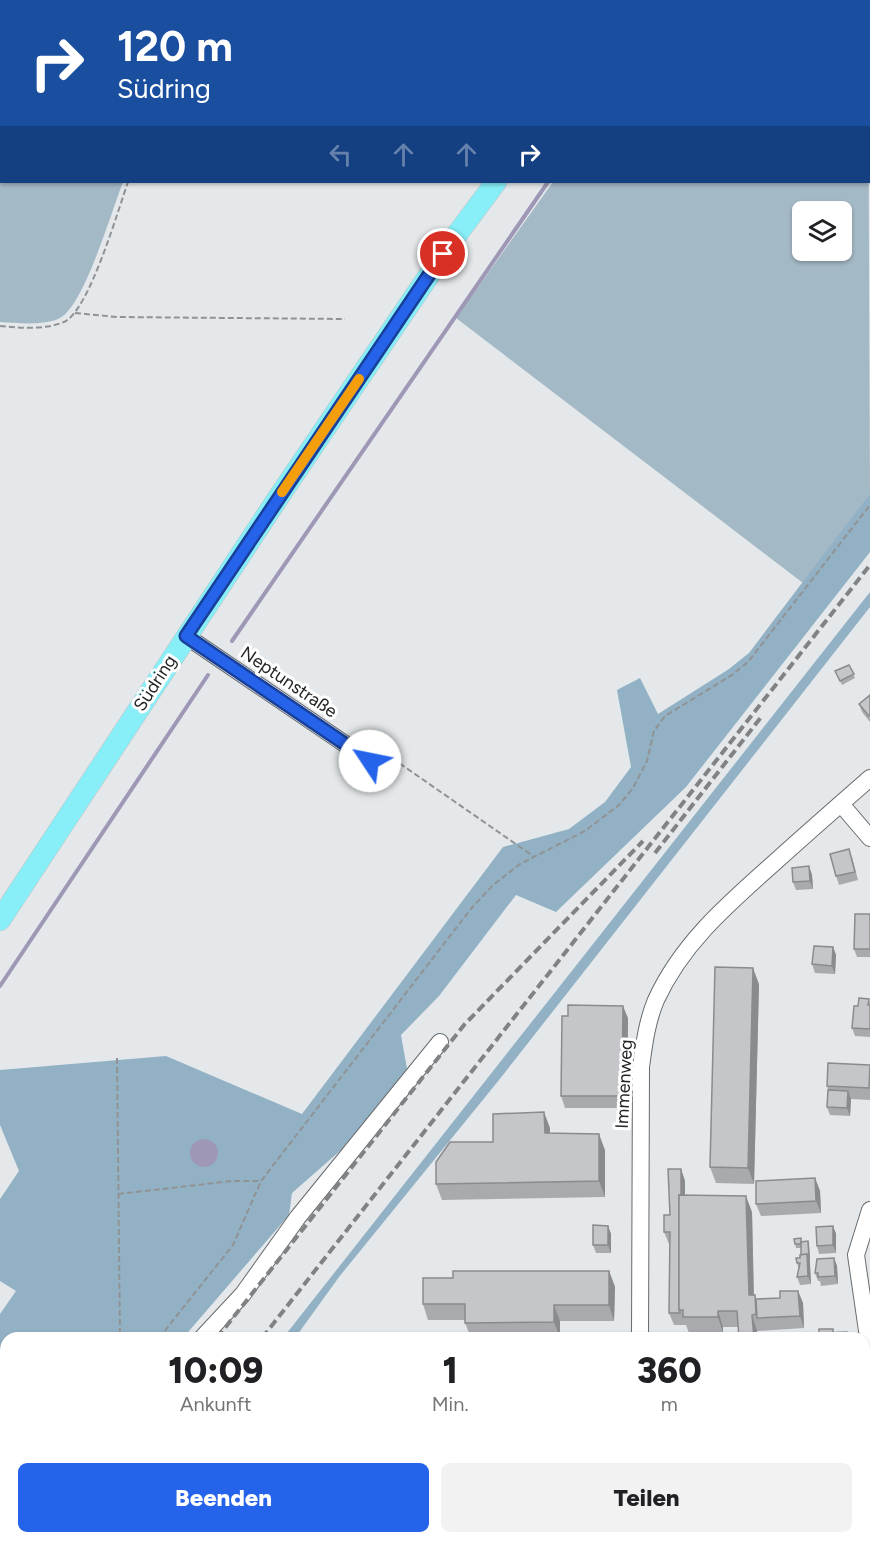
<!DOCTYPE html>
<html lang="de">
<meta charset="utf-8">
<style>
:root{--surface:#fff;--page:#f2f2f2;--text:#202124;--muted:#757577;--accent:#2563eb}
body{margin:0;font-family:Figtree,sans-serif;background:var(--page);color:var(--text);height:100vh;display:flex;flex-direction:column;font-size:22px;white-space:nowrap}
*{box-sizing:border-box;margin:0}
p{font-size:20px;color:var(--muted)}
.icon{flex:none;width:33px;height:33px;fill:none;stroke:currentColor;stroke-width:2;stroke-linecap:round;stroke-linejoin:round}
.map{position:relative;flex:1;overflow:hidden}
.side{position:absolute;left:0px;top:1332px;width:870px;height:212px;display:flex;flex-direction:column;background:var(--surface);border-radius:18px 18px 0 0;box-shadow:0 2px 4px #0004}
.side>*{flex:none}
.guide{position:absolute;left:0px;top:0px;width:870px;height:183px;box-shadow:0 2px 4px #0004;background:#1a4fa0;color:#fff;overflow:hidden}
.fabs{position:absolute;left:792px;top:201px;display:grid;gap:12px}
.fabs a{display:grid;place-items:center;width:60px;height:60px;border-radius:9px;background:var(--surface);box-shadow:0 2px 4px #0004;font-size:30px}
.pin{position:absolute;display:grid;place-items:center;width:51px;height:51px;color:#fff;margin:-26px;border:3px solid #fff;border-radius:50%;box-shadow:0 2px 6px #0007}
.me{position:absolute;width:66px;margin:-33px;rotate:304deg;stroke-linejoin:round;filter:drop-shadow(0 0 4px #0008)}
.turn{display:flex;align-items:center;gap:21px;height:126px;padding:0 18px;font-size:27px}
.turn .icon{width:78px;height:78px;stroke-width:2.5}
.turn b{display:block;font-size:42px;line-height:51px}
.lanes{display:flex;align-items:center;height:57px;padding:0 18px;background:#0003;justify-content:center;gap:30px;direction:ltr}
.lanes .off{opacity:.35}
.eta{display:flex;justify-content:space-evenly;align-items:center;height:102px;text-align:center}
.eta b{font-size:36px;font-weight:800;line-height:42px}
.action{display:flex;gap:12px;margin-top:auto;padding:12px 18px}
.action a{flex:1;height:69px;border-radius:9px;background:var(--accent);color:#fff;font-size:24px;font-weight:800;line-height:69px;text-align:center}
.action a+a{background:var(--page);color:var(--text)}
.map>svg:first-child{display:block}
.green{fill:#a4b9c6;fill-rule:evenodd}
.forest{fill:#92b1c4}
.water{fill:#9e98b6}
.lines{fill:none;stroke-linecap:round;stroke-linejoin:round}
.stream{stroke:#9e98b6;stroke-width:4}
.minor-casing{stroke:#686b6d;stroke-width:18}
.major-casing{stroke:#c2c2c2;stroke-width:22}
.path{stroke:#909395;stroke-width:2;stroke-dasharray:6 3;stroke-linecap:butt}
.minor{stroke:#fff;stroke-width:16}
.major{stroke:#88eff8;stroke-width:21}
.rail{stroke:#808284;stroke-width:4;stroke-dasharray:9 4.5;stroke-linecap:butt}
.wall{fill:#a9aaad}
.shaded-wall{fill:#8a8b8d}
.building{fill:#c5c6c9;stroke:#8a8b8d;stroke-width:1.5}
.route-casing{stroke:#184099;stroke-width:15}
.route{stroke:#2563eb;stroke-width:10}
.slow{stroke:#f59e0b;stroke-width:10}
.labels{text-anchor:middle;stroke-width:6;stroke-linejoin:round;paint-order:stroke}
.street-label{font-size:18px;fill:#242526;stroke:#fff}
</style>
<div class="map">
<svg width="870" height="1543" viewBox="0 0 870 1543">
<rect width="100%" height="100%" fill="#e4e8ea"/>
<g class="green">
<path d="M0 0 37 1 2 2V182H123C112 210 84 306 60 318 44 326 17 323 0 322Z"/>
<path d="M868 4 870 493 803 583 456 318 553 182H868ZM802 212H842V250H802Z"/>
</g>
<g class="forest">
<path d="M870 493V552L686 787 556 912 516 895 439 996 401 1035 407 1069 341 1150 292 1193 289 1215 183 1338H6V1375L0 1377V1314L16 1291 0 1281V1199L19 1171 0 1125V1070L166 1056 302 1114 503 847 569 829 605 802 631 767 617 690 640 678 658 714 729 669 749 653Z"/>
<path d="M870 592V607L499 1080 339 1277 295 1338H283Z"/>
<path d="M6 1514V1538H27L22 1543H0V1522Z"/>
</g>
<circle class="water" cx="204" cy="1153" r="14"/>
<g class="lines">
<g class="stream">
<path d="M827 2 834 0"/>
<path d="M232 641 548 182"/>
<path d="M0 986 208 675"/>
</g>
<g class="minor-casing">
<g id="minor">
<path d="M186 636 370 761"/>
<path d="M841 804 870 838"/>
<path d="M870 1210 856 1255 870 1351"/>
<path d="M202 1338 243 1294 298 1217 440 1042"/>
<path d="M640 1338 641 1067C644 1045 647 1021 656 1000 682 943 728 904 774 863 806 834 838 806 870 778"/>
<path d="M33 1543 38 1538"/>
<path d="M639 1543V1538"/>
</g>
</g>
<g class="major-casing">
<g id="major">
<path d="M686 2 688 0"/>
<path d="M0 920 278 498 455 237 496 182"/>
</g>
</g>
<g class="path">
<path d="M215 2 216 0"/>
<path d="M75 313 117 317 345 319"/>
<path d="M0 326C20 328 45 330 64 322 89 311 118 210 128 182"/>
<path d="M384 757 389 756 533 856"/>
<path d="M117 1058 120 1338"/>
<path d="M118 1194 232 1181H261"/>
<path d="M159 1338 233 1245 261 1181 470 910 493 885 520 864 585 831 619 805 633 788 647 761 654 731 665 716 732 675 748 662 870 505"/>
</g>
<use href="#minor" class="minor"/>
<use href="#major" class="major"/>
<g class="rail">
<path d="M655 853 762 716"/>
<path d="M217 1338 464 1025 643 841"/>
<path d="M262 1338 870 565"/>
<path d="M100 1543 104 1538"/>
<path d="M111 1543 116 1538"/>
</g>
</g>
<g class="wall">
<path d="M849 665 855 678 842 685 835 671Z"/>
<path d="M870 695V722L862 712 859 704Z"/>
<path d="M852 857 858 880 839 885 836 876Z"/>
<path d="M809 866 812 875 813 889 796 890 793 882Z"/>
<path d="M870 914V957H857L854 949Z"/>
<path d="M833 947 836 955 835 974 815 973 812 964Z"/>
<path d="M759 984 754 1184 716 1183 710 1167Z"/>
<path d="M870 1001V1037L855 1036 852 1028 858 1006Z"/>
<path d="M568 1016 628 1018 627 1108H565L561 1096Z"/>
<path d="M870 1065V1100L851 1099 850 1116 830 1115 827 1107 828 1090 827 1086Z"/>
<path d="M550 1128V1133L605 1150V1197L442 1200 436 1184 493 1142Z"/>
<path d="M681 1169 685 1181V1195L752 1212 754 1295H755L756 1299 780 1298 798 1291 803 1303 804 1328 757 1331 738 1327H723V1333H689L686 1325H674L669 1313 670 1244H669L664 1232 670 1215Z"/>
<path d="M815 1178 820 1191 821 1213 761 1216 756 1204Z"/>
<path d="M608 1226 611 1234V1253H596L593 1245Z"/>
<path d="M833 1226 836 1234V1253L819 1254 817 1246Z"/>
<path d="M801 1238 802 1242 808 1241 809 1245 811 1284 800 1285 797 1277 799 1269 797 1263 801 1255V1248H796L795 1244Z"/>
<path d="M834 1258 837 1266 838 1284 821 1286 820 1281H818L815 1273Z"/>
<path d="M609 1271 615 1287 614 1321H560V1338H471L465 1323V1320H428L423 1304 453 1278Z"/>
<path d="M870 1486V1517L864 1518V1487Z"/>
<path d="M585 1538H608V1541H586Z"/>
</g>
<g class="shaded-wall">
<path d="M809 866 812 875 813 889 810 881Z"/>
<path d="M833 947 836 955 835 974 832 966Z"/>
<path d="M753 968 759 984 754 1184 748 1168Z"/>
<path d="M623 1006 628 1018 627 1108 622 1096Z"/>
<path d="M848 1091 851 1099 850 1116 847 1108Z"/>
<path d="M544 1112 550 1128V1149L545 1133Z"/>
<path d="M599 1134 605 1150V1197L599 1181Z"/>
<path d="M681 1169 685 1181V1313L683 1310H680Z"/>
<path d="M815 1178 820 1191 821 1213 816 1201Z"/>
<path d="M746 1196 752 1212 754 1311 749 1295Z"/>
<path d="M608 1226 611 1234V1253L608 1245Z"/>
<path d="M833 1226 836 1234V1253L833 1245Z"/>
<path d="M808 1241 809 1245 811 1284 808 1276 807 1254Z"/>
<path d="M834 1258 837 1266 838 1284 835 1276Z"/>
<path d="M609 1271 615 1287 614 1321 609 1305Z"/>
<path d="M798 1291 803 1303 804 1328 800 1316Z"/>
<path d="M554 1305 560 1321V1338L554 1322Z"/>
<path d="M718 1311 723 1327V1333L718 1317Z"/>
<path d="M752 1315 757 1331 758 1338H754Z"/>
<path d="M864 1418 866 1422 867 1447 864 1439Z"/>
<path d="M755 1538H756L758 1543H754Z"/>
</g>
<g class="building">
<path d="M849 665 854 674 840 681 835 671Z"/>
<path d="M870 695V715L869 716 859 704Z"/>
<path d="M849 849 855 872 836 876 830 854Z"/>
<path d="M809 866 810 881 793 882 792 868Z"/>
<path d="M855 914H870V949H854Z"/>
<path d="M814 946 833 947 832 966 812 964Z"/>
<path d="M715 967 753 968 748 1168 710 1167Z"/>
<path d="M859 998 869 999 868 1005H870V1029L852 1028 854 1006H858Z"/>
<path d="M568 1005 623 1006 622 1096H561L562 1016H568Z"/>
<path d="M828 1063 870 1065 869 1088 827 1086Z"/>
<path d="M828 1090 848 1091 847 1108 827 1107Z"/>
<path d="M544 1112 545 1133 599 1134V1181L436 1184V1162L450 1142H493V1114Z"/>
<path d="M668 1169H681V1195H679V1310L680 1313H669L670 1232H664V1215H670Z"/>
<path d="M815 1178 816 1201 756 1204V1181Z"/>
<path d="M679 1195 746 1196 749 1295H755L756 1314 752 1315 754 1338H739L737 1311H718V1317H683V1310H679Z"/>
<path d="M593 1225 608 1226V1245H593Z"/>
<path d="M833 1226V1245L817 1246 816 1227Z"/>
<path d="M801 1238V1244H795L794 1239Z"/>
<path d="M808 1241 809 1258 807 1254 801 1255V1242Z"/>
<path d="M807 1254 808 1276 797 1277 800 1263H797L796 1258H800V1255Z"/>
<path d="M834 1258 835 1276 818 1277V1273H815L817 1259Z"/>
<path d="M453 1271H609V1305H554V1322L465 1323V1304H423V1278H453Z"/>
<path d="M780 1291H798L800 1316 757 1318 756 1299 780 1298Z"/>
<path d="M819 1329H833V1333H823V1337L819 1338Z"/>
<path d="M847 1332 848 1338H823V1333Z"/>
<path d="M870 1486V1509H864V1487Z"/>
<path d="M167 1538H220L227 1543H162Z"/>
<path d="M666 1538 691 1539V1543H666Z"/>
<path d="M720 1538H755L754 1543H719Z"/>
</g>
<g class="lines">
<g class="route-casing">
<path id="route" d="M370 761 186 636 443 254"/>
</g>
<use href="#route" class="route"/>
<path class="slow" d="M282 492 359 379"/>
</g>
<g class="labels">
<g class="street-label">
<text transform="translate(289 682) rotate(34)" y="6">Neptunstraße</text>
<text transform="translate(155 683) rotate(-57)" y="6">Südring</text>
<text transform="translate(624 1084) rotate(-87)" y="6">Immenweg</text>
</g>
</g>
</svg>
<div class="fabs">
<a><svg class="icon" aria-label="layers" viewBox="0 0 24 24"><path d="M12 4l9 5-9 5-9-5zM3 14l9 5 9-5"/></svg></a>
</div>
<div class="pin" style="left:443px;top:254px;background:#d93025"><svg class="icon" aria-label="arrive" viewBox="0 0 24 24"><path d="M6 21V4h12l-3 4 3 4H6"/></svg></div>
<svg class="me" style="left:370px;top:761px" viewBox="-20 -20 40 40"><circle r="19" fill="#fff"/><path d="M0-13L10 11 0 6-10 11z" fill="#2563eb"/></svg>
<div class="guide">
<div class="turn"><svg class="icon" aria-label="right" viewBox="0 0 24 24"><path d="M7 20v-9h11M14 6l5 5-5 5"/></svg><div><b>120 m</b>Südring</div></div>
<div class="lanes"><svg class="icon off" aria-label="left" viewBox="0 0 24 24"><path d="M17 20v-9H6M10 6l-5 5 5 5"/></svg><svg class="icon off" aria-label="ahead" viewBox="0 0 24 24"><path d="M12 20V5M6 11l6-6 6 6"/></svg><svg class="icon off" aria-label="ahead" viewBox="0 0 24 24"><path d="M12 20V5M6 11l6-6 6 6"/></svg><svg class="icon" aria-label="right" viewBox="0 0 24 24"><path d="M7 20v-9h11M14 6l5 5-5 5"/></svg></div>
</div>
<section class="side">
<div class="eta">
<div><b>10:09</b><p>Ankunft</p></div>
<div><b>1</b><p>Min.</p></div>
<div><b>360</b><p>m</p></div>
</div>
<div class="action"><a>Beenden</a><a>Teilen</a></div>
</section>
</div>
